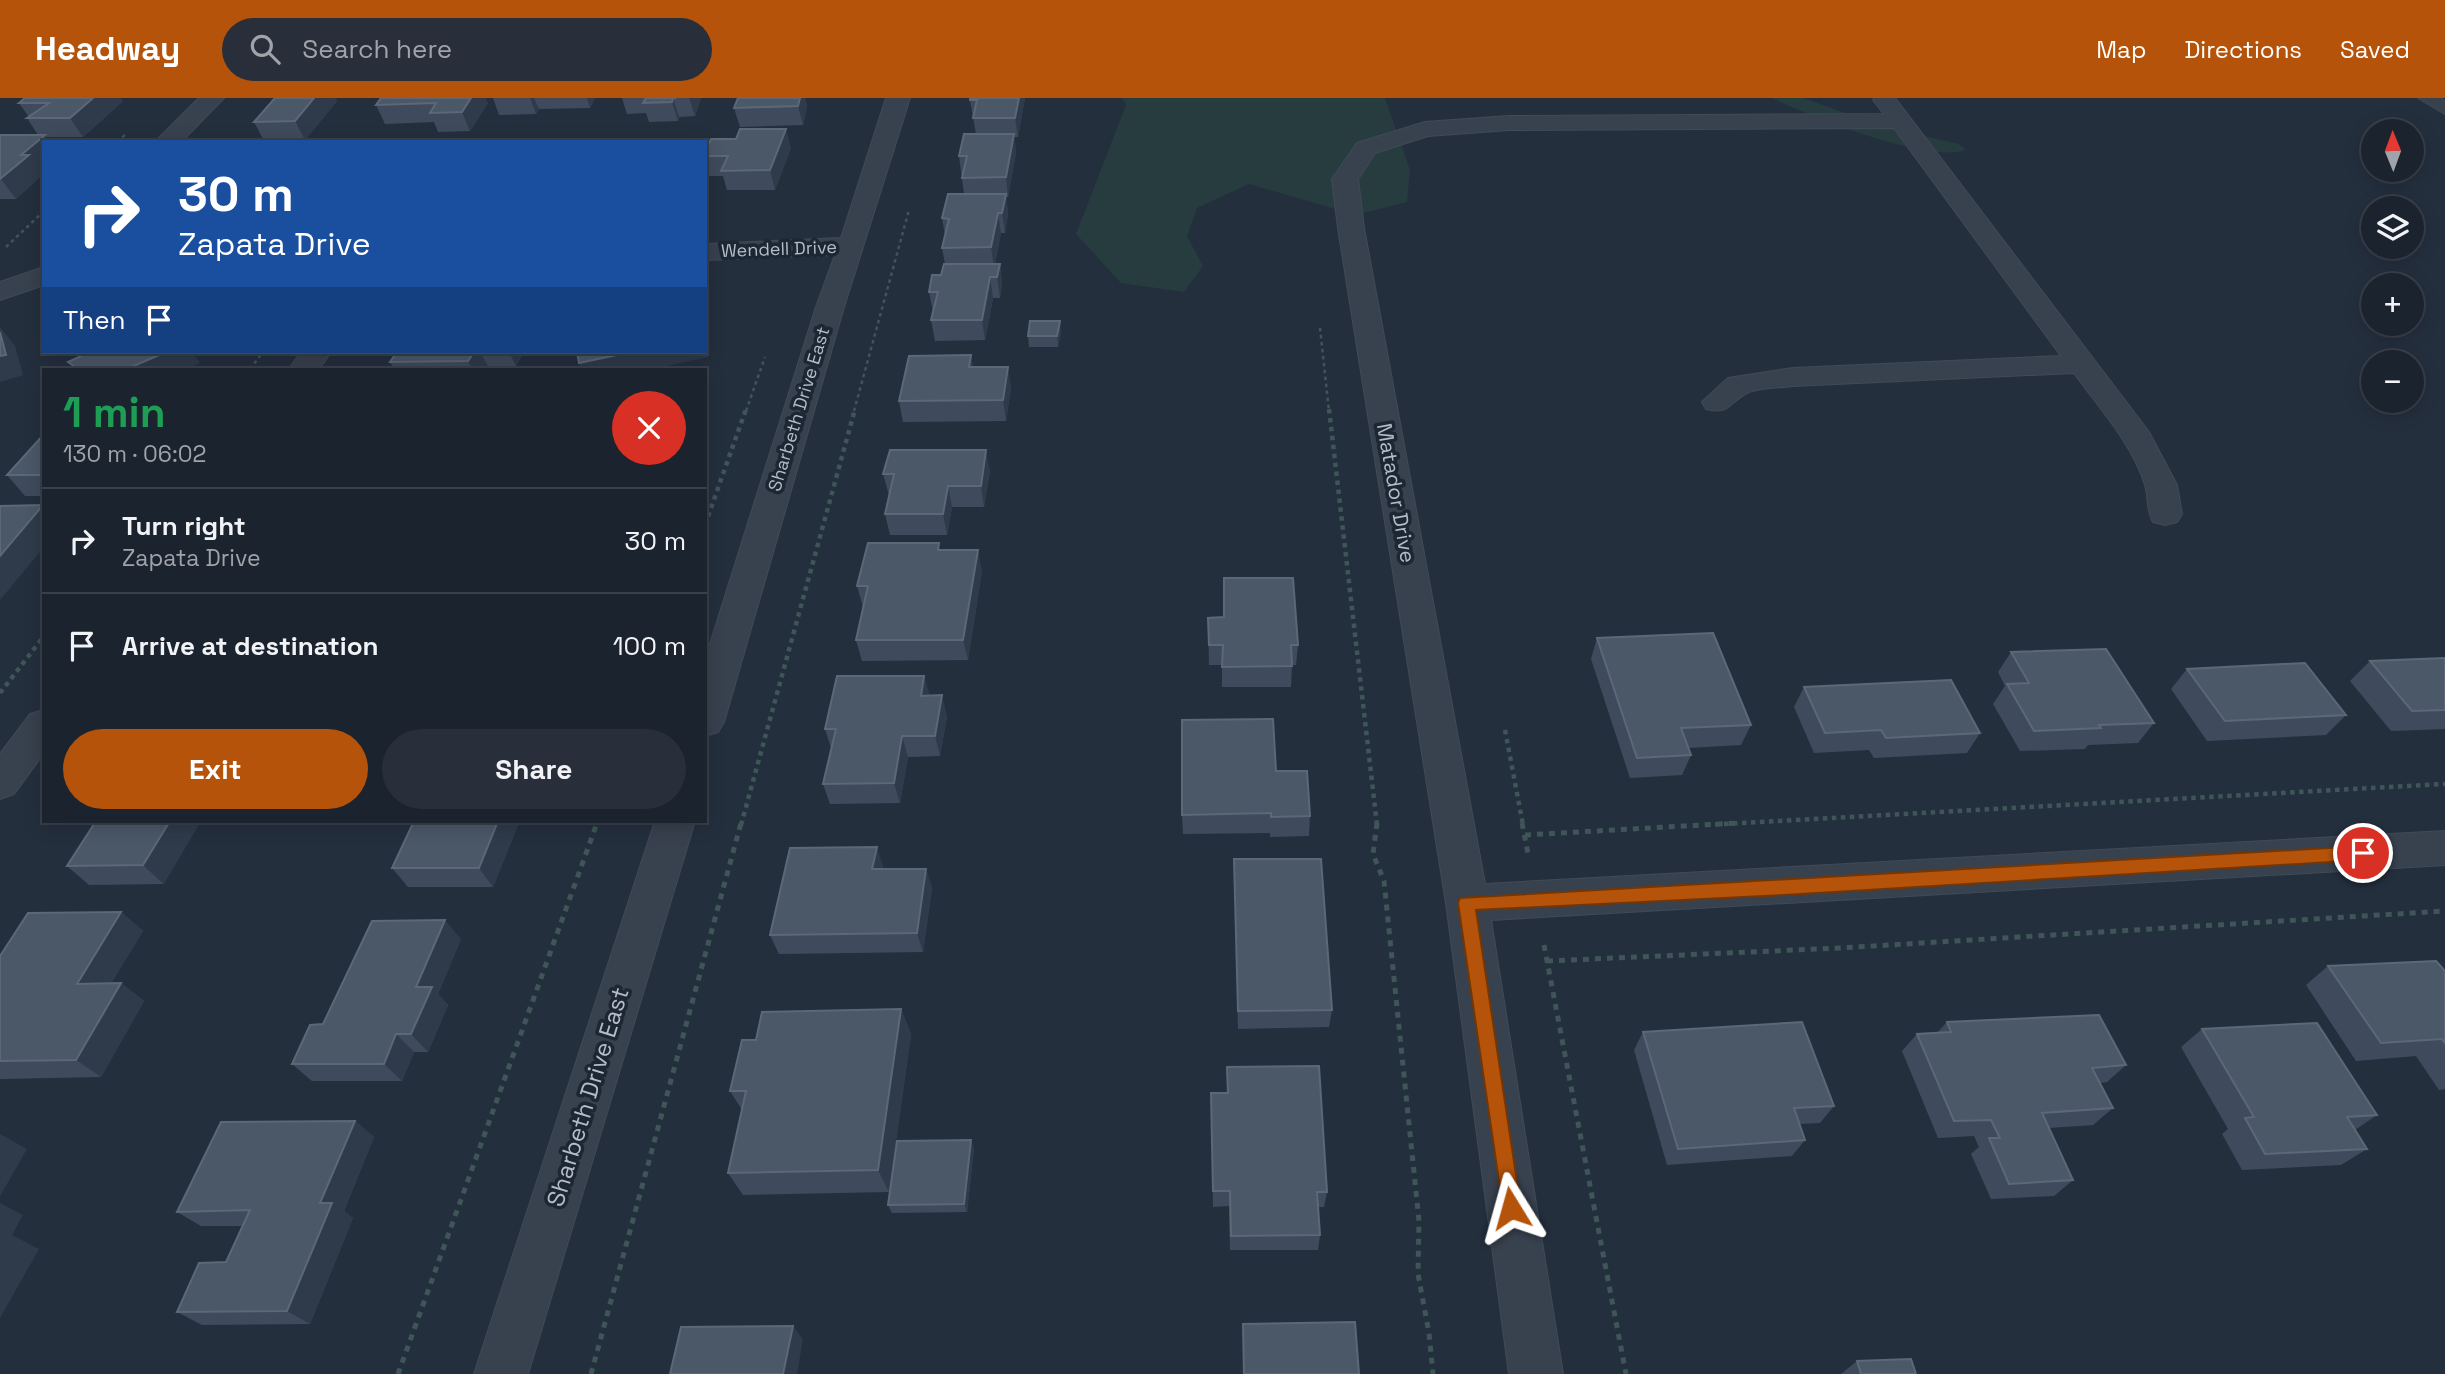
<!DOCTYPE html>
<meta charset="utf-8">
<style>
:root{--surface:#1b232e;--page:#282f3a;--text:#f1f3f6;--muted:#a0a4aa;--line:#39404a;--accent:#b45309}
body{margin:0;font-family:"Space Grotesk",sans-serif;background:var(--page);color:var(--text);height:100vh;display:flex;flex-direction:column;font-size:26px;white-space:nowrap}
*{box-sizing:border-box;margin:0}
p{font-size:23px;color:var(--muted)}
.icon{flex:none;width:38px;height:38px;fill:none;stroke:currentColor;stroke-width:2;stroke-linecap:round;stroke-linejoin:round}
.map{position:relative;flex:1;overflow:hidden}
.side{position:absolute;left:42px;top:270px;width:665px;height:455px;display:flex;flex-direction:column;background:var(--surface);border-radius:0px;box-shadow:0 4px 18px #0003,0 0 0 2px var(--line)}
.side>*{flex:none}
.guide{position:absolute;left:42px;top:42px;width:665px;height:214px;border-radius:0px;box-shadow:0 4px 18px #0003,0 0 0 2px var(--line);background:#1a4fa0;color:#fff;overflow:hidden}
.needle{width:46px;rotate:359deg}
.tools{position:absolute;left:2361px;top:21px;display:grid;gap:14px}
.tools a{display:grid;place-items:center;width:63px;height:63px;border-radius:50%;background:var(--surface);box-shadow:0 4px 18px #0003,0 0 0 2px var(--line);font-size:35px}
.pin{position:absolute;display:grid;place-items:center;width:60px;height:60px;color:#fff;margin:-30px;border:4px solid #fff;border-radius:50%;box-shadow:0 2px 7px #0007}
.me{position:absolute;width:77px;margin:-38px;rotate:352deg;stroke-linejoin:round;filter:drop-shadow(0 0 5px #0008)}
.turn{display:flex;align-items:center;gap:24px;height:147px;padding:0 21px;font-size:32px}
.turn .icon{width:91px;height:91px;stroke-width:2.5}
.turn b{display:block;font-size:49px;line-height:60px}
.then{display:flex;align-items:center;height:66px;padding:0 21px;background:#0003;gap:14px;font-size:26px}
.round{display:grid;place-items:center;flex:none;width:74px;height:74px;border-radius:37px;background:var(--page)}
.head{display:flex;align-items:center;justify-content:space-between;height:119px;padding:0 21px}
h1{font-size:42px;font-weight:600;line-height:52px;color:#1e9e55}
.primary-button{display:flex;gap:14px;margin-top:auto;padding:14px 21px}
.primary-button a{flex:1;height:80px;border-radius:42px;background:var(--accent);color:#fff;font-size:28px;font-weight:600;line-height:80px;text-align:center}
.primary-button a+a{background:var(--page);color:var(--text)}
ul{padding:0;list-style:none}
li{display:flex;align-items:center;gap:21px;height:105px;padding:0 21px;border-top:2px solid var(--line)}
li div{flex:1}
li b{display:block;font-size:26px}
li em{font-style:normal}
header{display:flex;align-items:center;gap:42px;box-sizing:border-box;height:98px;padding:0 35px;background:var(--accent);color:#fff}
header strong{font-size:33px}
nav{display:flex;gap:38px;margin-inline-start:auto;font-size:24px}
.search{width:490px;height:63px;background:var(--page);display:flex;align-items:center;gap:18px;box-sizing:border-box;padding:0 24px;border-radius:38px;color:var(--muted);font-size:26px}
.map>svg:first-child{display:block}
.green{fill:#263c3f}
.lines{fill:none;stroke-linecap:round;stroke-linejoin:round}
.service-casing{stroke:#414a57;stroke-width:2}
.minor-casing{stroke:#414a57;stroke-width:2}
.path-far2{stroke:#3f5557;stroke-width:2.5;stroke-dasharray:3.5 3.5;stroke-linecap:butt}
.path-far1{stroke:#3f5557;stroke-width:4.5;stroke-dasharray:4.5 4.5;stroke-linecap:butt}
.path{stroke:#3f5557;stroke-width:5;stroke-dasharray:6 6;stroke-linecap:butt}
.service{fill:#38414e;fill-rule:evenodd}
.minor{fill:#38414e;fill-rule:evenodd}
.wall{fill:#3f4b5c}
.shaded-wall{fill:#2f3b4b}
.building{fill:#4b5868;stroke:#5c6777;stroke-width:2}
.route{fill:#b45309;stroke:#753606;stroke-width:2}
.labels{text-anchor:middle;stroke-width:7;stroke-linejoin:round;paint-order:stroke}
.far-street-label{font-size:18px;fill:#b4bcc9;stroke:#1d2633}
.street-label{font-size:21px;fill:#b4bcc9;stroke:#1d2633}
.near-street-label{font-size:24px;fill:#b4bcc9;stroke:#1d2633}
</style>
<header>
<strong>Headway</strong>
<div class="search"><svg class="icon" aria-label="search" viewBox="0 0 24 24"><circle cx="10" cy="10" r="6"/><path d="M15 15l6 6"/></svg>Search here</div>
<nav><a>Map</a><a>Directions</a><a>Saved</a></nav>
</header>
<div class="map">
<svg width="2445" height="1276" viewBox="0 0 2445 1276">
<rect width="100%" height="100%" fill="#242f3e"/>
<g class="green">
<path d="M1122 0H1385L1410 72 1407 104 1356 117 1249 86 1197 110 1187 138 1203 168 1184 194 1121 185 1076 136 1126 7Z"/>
<path d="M1772 0H1804L1880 28 1959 46 1965 52C1928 66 1810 18 1772 0Z"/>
</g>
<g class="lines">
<g class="service-casing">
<path id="service" d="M2418 0H2440L2445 3V16Z"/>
</g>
<g class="minor-casing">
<g id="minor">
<path d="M199 0H224L181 44H155Z"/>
<path d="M886 0H910L844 209 724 624 718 634 705 638V562L816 209 835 157 705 162V146L841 140Z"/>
<path d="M1875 0H1895L2149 334 2177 387 2182 416 2177 424 2165 427 2153 424C2146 412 2149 400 2145 387 2132 345 2099 310 2074 275L1793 288C1780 290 1759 289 1747 295 1729 304 1730 317 1706 311L1702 304 1728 280 1793 270 2061 258 1894 30 1509 32 1428 38 1375 55 1358 81 1364 130 1485 786 2445 733V767L1491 822 1563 1276H1509L1446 805 1338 130 1332 81 1357 45 1425 24 1509 18 1884 16 1873 2Z"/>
<path d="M44 169V187L0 202V184Z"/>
<path d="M301 254H331L319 271H289Z"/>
<path d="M44 612V655L14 696 0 701V656L30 616Z"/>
<path d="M655 723H695L528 1276H474Z"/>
</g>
</g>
<g class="path-far2">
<path d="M117 44 127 35"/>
<path d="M6 149 44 113"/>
<path d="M1320 230 1329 313"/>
<path d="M250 271 263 254"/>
<path d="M746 313 765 259"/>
<path d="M854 313 909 112"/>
</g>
<g class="path-far1">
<path d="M1329 311 1377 727"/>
<path d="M705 427 746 311"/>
<path d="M0 595 44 538"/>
<path d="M1505 632 1523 727"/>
<path d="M597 727 598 723"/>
<path d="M741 727 855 311"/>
<path d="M1706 727 2445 686"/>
</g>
<g class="path">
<path d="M1377 725 1373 756 1384 783 1419 1123 1418 1176 1429 1235 1433 1276"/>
<path d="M1522 725 1528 756"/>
<path d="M1525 737 1737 725"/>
<path d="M1544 847 1626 1276"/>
<path d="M1547 863 1840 850 2445 813"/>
<path d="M398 1276 597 725"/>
<path d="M591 1276 741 725"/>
</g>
<use href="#service" class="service"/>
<use href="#minor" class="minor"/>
</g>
<g class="wall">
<path d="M275 0H335L337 3 305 42 264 43 254 24Z"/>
<path d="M381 0 488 5 470 33 438 34 434 24 385 26 376 7Z"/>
<path d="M493 0H595L590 10 539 11 536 16 499 17Z"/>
<path d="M622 0H701L695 18 679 19 678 23 649 24 646 15 627 16Z"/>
<path d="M738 0H805L807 8 803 27 740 29 734 10Z"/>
<path d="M1025 0 1018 39H1014L1016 55 1008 99H1006L1008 116 1005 135H1001L995 166H1000L1002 186 1000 200H993L985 242 935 243 931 222 933 214 929 194 941 177 945 166 942 150 945 137 942 120 964 96 959 58 976 36 970 2Z"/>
<path d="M123 3 83 39H46L44 44V69L39 73 42 77 16 101H0V37H38L27 20 29 19 19 5Z"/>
<path d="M791 50 775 92H727L723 78H709L705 67V53Z"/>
<path d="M1060 223 1061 234 1058 249H1029L1028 238Z"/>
<path d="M397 254H524L516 268H488L486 271H394L390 264Z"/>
<path d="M971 257 973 269 1011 289 1006 323 903 324 899 303Z"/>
<path d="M44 336V398H25L7 377Z"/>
<path d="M990 373 984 409H952L947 437H890L885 416 889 397 883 376Z"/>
<path d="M941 452 982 473 968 562 862 563 856 542 863 509 857 488Z"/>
<path d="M1208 520 1298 547 1296 567H1292L1291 589H1222V567H1209Z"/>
<path d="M1597 540 1751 627 1741 647 1688 650 1691 657 1682 677 1630 680 1591 561Z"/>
<path d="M2011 554 2154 625 2138 645 2088 647 2085 651 2020 653 1993 606 2005 588 1998 574Z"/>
<path d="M2445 560V631L2391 633 2350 583 2370 563Z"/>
<path d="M2187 571 2346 617 2326 637 2207 643 2171 591Z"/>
<path d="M924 578 929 598 947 618 940 658 908 659 900 705 830 706 823 686 831 650 825 631Z"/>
<path d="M1804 589 1980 635 1967 655 1874 660 1869 652 1814 655 1794 609Z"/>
<path d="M1276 673 1310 718 1309 738 1270 739V735L1183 736 1182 717Z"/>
<path d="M96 723 164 786 89 787 67 768Z"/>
<path d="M414 723H515L518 727 493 789H408L392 770Z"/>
<path d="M1234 761 1332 912 1329 929 1238 931Z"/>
<path d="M883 768V771H926L932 790 923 854 779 856 770 837Z"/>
<path d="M121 814 143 833 111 885H121L144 903 101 979 0 981V858Z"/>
<path d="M461 841 438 896 448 907 428 954H414L402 983H312L292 966 323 926Z"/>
<path d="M2328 868 2445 873V991L2439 992 2416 958 2356 963 2306 887Z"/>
<path d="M901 911 911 936 889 1094 743 1097 728 1075 742 1012 730 993Z"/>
<path d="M1947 924 2126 967 2107 984 2100 985 2113 1010 2093 1027 2049 1030 2073 1082 2054 1098 1991 1101 1971 1056 1979 1049 1974 1038 1938 1040 1902 953 1917 936 1937 935Z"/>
<path d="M2202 931 2377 1017 2355 1032 2367 1051 2341 1067 2242 1072 2222 1036 2228 1031 2181 949Z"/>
<path d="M1643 934 1834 1008 1820 1025 1799 1026 1805 1042 1792 1058 1667 1067 1634 952Z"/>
<path d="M1211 995 1327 1094 1324 1109H1318L1320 1137 1318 1152H1230L1229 1108 1213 1109Z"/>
<path d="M355 1023 374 1039 344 1113 353 1120 310 1226 202 1227 177 1214 226 1164 243 1128H201L177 1114Z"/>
<path d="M974 1050 967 1114 892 1115 888 1107Z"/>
<path d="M1857 1263 1916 1276H1841Z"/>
</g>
<g class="shaded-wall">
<path d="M93 0H121L123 3 83 39 70 20Z"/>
<path d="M314 0H335L337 3 305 42 295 23Z"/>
<path d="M471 0H486L488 5 470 33 462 14Z"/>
<path d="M530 0H534L539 11 536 16Z"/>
<path d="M587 0H595L590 10Z"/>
<path d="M673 0 679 19 678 23 672 4Z"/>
<path d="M689 0H701L695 18Z"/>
<path d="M797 0H805L807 8 803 27 798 8Z"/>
<path d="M1019 0H1025L1018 39 1015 20Z"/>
<path d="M786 31 791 50 775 92 770 72Z"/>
<path d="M1014 36 1016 55 1008 99 1006 79Z"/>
<path d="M45 37 49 44H44V69L39 73 42 77 16 101 1 81 21 57Z"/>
<path d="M1006 96 1008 116 1005 135 1002 115Z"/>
<path d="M998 115 1001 135 994 170 991 149Z"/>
<path d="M1000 166 1002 186 1000 200 997 179Z"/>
<path d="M990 179 993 200 985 242 982 222Z"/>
<path d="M1060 223 1061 234 1058 249 1057 238Z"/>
<path d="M0 229 15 248 23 277 0 284Z"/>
<path d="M705 248 708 259 653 271H581L579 265 631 254H705Z"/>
<path d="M166 254H192L200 265 187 271H127Z"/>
<path d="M474 254H480L488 268 486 271H472L468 263Z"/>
<path d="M509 254H524L516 268Z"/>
<path d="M971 257 975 278 969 269Z"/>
<path d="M1008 269 1011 289 1006 323 1003 302Z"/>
<path d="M986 352 990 373 984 409 981 388Z"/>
<path d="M948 388 952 409 947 437 943 416Z"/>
<path d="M43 407 44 449 0 502V458Z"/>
<path d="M978 452 982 473 968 562 963 542Z"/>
<path d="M924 578 930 598H921Z"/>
<path d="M942 597 947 618 940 658 935 638Z"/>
<path d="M902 638 908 659 900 705 894 685Z"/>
<path d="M170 723H201L164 786 143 767Z"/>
<path d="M498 723H515L518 727 493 789 479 770Z"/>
<path d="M877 749 883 768 879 790 872 771Z"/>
<path d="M926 771 932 790 923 854 917 835Z"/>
<path d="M121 814 143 833 100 904 77 886Z"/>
<path d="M445 822 461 841 438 896 448 907 428 954 411 936 416 889Z"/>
<path d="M121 885 144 903 101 979 76 962Z"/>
<path d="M901 911 911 936 889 1094 878 1072Z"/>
<path d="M396 936 414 954 402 983 384 966Z"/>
<path d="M355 1023 374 1039 344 1113 353 1120 310 1226 287 1213 320 1105Z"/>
<path d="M0 1036 27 1051 0 1098Z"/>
<path d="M971 1042 974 1050 967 1114 964 1106Z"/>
<path d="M0 1105 23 1117 12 1137 39 1151 0 1220Z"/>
<path d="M793 1228 803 1241 797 1276H783Z"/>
</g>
<g class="building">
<path d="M25 0H93L70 20H27L49 5H19Z"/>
<path d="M275 0H314L295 23 254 24Z"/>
<path d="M381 0H471L462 14 430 15 436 5 376 7Z"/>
<path d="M646 0H676H673L672 4 643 5Z"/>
<path d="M738 0H800L798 8 734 10Z"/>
<path d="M970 0H1019L1015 20H973L977 2H970Z"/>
<path d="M740 31H786L770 72 721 73 728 58H705V53L711 41H736Z"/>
<path d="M964 36H1014L1006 79 962 80 967 58H959Z"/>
<path d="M0 37H45L21 57H29L0 81Z"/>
<path d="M948 96H1006L1002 115H998L991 149 942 150 949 121 942 120Z"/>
<path d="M944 166H1000L997 179H990L982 222H931L938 194H929L932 177H941Z"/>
<path d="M1030 223H1060L1057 238H1028Z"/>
<path d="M0 234 6 257 0 258Z"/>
<path d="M90 254H166L127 271H78L68 264Z"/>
<path d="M397 254H474L468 263 390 264Z"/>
<path d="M577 254H631L579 265Z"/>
<path d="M971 257 969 269H1008L1003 302 899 303 909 258Z"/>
<path d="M44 336V377H7Z"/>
<path d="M890 352H986L981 388H948L943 416H885L894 376H883Z"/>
<path d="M43 407 0 458V408Z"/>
<path d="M868 445H939L938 452H978L963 542H856L868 488H857Z"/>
<path d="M1224 480H1293L1298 547H1291L1292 568 1222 569 1223 547H1209L1208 520 1224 519Z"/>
<path d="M1713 535 1751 627 1681 630 1691 657 1637 660 1597 540Z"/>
<path d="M2106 551 2154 625 2099 627 2101 630 2034 633 2007 586 2029 585 2011 554Z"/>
<path d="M2445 560V612L2412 613 2370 563Z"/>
<path d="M2305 565 2346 617 2225 623 2187 571Z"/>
<path d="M837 578H924L921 598 942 597 935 638H902L894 685 823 686 836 631H825Z"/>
<path d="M1951 582 1980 635 1886 640 1881 632 1825 635 1804 589Z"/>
<path d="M1273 621 1276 673H1307L1310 718 1271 719V715L1182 717V622Z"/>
<path d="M96 723H170L143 767 67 768Z"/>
<path d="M414 723H498L479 770H392Z"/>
<path d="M877 749 872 771H926L917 835 770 837 790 750Z"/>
<path d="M1234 761H1321L1332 912 1238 913Z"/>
<path d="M121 814 77 886 121 885 76 962 0 963V858L28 815Z"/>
<path d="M445 822 416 889H432L411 936H396L384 966H292L310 927 323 926 372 823Z"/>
<path d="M2436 863 2445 873V945L2442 941 2381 945 2328 868Z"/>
<path d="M901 911 878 1072 728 1075 746 993H730L742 942H756L762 914Z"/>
<path d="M2099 917 2126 967 2092 970 2113 1010 2042 1015 2073 1082 2009 1086 1989 1040H2000L1991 1022 1954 1023 1917 936 1951 934 1947 924Z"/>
<path d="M1802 924 1834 1008 1794 1010 1805 1042 1678 1051 1643 934Z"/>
<path d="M2317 925 2377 1017 2347 1019 2367 1051 2265 1056 2245 1020 2254 1019 2202 931Z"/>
<path d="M1319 968 1327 1094H1317L1320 1137 1231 1138 1230 1093H1213L1211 995H1228L1227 969Z"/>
<path d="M355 1023 320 1105H332L287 1213 177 1214 199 1165 226 1164 250 1112 177 1114 221 1024Z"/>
<path d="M971 1042 964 1106 888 1107 897 1043Z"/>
<path d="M1355 1224 1359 1276H1244L1243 1226Z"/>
<path d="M793 1228 783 1276H670L681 1229Z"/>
<path d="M1911 1261 1916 1276H1861L1857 1263Z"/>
</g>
<path class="route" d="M2363 748 2369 750 2372 755 2369 760 2363 762 1784 797 1476 812 1521 1110 1518 1117 1511 1120 1504 1117 1458 805 1460 800Z"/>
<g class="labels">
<g class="far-street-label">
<text transform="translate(779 151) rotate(-2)" y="6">Wendell Drive</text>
<text transform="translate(799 311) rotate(-73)" y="6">Sharbeth Drive East</text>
</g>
<g class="street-label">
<text transform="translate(1396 395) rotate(80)" y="7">Matador Drive</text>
</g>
<g class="near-street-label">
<text transform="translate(588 999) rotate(-73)" y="8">Sharbeth Drive East</text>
</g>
</g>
</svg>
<div class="tools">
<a><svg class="needle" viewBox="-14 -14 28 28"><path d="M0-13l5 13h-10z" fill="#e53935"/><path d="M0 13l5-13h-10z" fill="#a0a4aa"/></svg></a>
<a><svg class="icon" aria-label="layers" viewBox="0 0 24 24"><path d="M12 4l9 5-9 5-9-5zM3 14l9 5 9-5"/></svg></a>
<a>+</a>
<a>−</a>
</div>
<div class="pin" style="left:2363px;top:755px;background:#d93025"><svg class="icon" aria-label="arrive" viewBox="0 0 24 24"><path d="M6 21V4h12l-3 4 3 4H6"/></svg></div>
<svg class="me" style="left:1511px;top:1110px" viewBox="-20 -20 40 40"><path d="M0-17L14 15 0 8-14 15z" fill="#b45309" stroke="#fff" stroke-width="4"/></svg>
<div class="guide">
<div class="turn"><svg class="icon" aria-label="right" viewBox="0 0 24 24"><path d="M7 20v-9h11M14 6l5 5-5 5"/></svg><div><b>30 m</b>Zapata Drive</div></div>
<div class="then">Then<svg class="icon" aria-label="arrive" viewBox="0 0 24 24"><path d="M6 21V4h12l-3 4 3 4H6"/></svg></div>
</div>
<section class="side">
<div class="head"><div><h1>1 min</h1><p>130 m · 06:02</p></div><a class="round" style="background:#d93025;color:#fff"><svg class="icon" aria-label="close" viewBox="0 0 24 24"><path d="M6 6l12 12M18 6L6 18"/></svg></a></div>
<ul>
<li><svg class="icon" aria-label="right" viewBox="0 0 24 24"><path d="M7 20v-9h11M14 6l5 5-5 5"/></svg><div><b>Turn right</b><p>Zapata Drive</p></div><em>30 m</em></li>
<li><svg class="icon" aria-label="arrive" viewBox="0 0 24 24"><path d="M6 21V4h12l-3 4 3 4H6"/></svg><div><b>Arrive at destination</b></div><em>100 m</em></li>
</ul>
<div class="primary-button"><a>Exit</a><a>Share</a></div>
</section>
</div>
